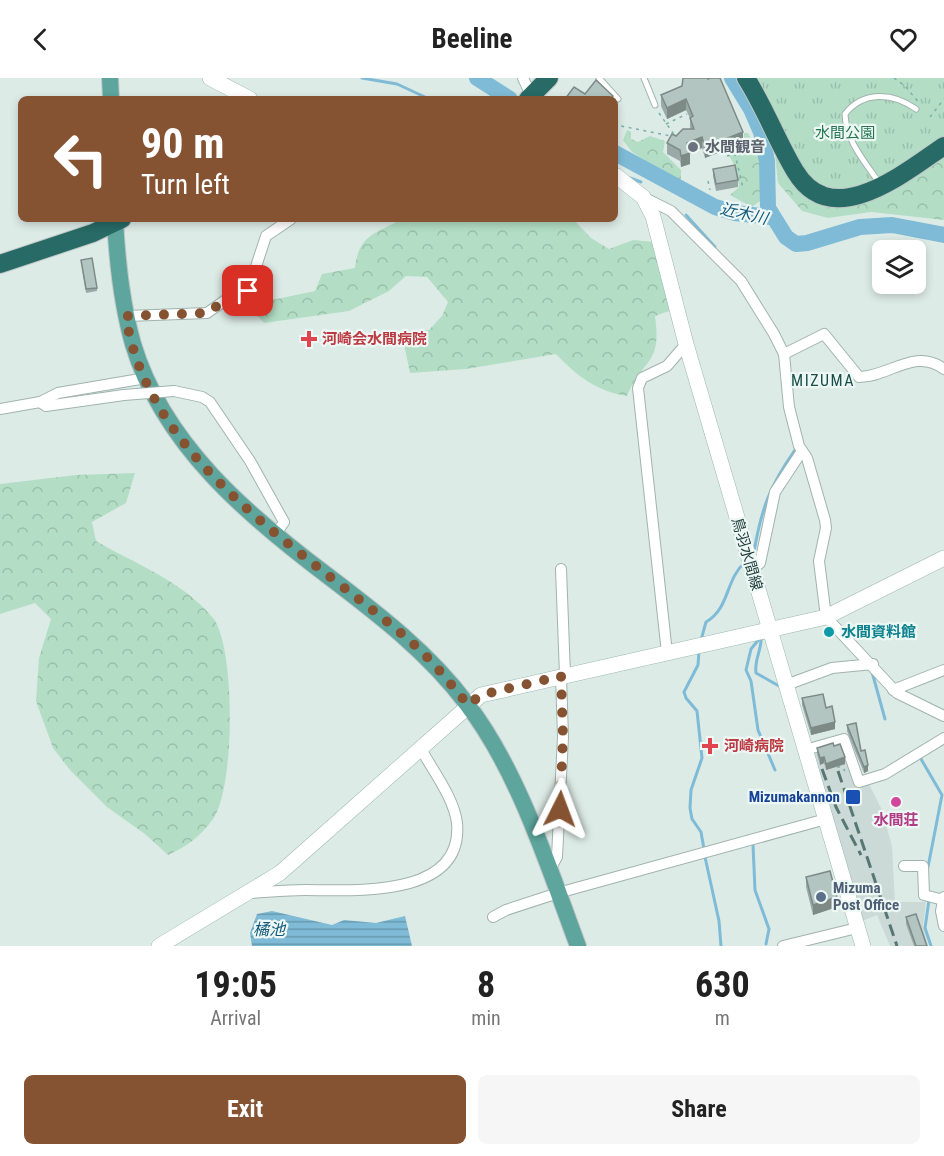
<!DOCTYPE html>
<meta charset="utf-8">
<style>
:root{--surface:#fff;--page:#f6f6f6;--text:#222;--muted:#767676;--accent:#855332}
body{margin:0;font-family:"Roboto Condensed","Noto Sans JP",sans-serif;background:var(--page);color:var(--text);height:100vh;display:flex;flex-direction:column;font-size:22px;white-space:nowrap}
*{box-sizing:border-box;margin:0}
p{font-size:20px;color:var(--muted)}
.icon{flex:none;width:33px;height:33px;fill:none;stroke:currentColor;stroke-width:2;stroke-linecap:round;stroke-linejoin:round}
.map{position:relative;height:868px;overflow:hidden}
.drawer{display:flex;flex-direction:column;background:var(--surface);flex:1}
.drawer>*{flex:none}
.banner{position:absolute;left:18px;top:18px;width:600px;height:126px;border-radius:9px;box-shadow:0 3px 9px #0003;background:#855332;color:#fff;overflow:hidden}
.fabs{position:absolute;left:872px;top:162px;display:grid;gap:12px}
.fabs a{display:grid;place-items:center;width:54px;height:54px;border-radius:9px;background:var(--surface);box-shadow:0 3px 9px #0003;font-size:30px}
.pin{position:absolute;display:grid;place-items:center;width:51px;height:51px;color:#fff;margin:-26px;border-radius:12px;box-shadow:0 3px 9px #0006}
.me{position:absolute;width:66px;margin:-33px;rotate:3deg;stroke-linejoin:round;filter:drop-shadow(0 0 4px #0008)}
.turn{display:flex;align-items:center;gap:21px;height:126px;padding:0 24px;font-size:27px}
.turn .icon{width:78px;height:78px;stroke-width:2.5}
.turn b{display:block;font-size:42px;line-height:51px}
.eta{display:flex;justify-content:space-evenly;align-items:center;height:102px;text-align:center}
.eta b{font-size:36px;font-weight:700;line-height:42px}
.cta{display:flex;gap:12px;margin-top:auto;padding:12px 24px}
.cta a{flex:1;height:69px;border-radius:9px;background:var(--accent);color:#fff;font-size:24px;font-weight:700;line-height:69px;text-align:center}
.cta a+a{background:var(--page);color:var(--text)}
header{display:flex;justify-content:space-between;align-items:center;height:78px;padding:0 24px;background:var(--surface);font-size:27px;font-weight:700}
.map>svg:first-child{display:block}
.built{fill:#cbdad6}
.forest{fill:url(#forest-crowns)}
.park{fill:url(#park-tufts)}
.water{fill:url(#water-rules)}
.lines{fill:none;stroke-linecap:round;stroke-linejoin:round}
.stream{stroke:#7fbbd6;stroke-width:3}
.river{stroke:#7fbbd6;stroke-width:16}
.lane-casing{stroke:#a0b3af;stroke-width:7}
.street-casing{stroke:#a0b3af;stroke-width:12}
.secondary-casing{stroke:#9bb7b1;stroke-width:16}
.primary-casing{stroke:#c0c8c7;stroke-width:18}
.highway-casing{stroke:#c0c8c7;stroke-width:20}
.path{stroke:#7ab1a8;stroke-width:1.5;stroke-dasharray:3 4.5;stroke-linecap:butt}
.lane{stroke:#fff;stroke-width:5}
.street{stroke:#fff;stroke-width:10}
.secondary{stroke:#fff;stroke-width:15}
.primary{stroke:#5da59d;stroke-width:16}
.highway{stroke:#276a66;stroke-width:18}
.rail{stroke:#577774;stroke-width:3;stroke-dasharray:12 6;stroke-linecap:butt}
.street-bridge-casing{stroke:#a0b3af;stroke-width:12;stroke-linecap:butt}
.street-bridge{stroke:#fff;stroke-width:10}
.wall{fill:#99a9a5}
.shaded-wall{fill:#7d8a86}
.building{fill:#b2c5c0;stroke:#7d8a86;stroke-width:1.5}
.route{stroke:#855332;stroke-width:10;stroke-dasharray:0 18}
.worship-dot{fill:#6b7280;stroke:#edf7f4;stroke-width:2}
.health-dot{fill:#e0444e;stroke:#edf7f4;stroke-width:2}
.culture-dot{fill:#0f9aa8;stroke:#edf7f4;stroke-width:2}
.transit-dot{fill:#1a4fb4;stroke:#edf7f4;stroke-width:2}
.hotel-dot{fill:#d1479c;stroke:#edf7f4;stroke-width:2}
.service-dot{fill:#5c6f8a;stroke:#edf7f4;stroke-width:2}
.labels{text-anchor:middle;stroke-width:4.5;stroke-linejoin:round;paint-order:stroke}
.park-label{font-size:15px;fill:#247550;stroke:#edf7f4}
.worship-label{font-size:15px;font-weight:bold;fill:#5b616d;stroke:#edf7f4;text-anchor:start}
.health-label{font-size:15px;font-weight:bold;fill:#be3a42;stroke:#edf7f4;text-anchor:start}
.street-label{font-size:15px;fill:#1d3b38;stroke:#edf7f4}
.culture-label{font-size:15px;font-weight:bold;fill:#0d838f;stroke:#edf7f4;text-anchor:start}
.transit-label{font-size:15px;font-weight:bold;fill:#164399;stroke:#edf7f4;text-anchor:end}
.hotel-label{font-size:15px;font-weight:bold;fill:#b23c85;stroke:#edf7f4}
.service-label{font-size:15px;font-weight:bold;fill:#4e5e75;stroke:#edf7f4;text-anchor:start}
.water-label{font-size:16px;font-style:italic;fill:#135a7c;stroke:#edf7f4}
.neighbourhood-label{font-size:16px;letter-spacing:1.5px;fill:#184f4a;stroke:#edf7f4}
</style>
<header><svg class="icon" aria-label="back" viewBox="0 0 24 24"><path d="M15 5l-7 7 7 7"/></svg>Beeline<svg class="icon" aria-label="heart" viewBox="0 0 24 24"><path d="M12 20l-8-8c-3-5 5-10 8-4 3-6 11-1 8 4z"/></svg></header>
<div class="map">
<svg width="944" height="868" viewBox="0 0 944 868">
<defs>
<pattern id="forest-crowns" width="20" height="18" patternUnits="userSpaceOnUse" patternTransform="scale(1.5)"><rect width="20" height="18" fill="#b3dec5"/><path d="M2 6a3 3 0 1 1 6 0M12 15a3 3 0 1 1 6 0" fill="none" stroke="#9abfaa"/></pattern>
<pattern id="park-tufts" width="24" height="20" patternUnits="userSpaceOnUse" patternTransform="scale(1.5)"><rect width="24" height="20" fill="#b3dec5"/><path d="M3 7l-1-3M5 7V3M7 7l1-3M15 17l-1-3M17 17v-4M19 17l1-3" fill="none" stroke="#9abfaa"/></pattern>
<pattern id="water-rules" width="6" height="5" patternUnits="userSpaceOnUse" patternTransform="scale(1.5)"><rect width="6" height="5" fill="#7fbbd6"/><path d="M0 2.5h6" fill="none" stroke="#6799af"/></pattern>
</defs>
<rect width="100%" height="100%" fill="#ddebe7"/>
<path class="built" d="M842 666 858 708 869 706 882 732 892 768 895 824H926L923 848 928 868H890L877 837 862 843 812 677Z"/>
<g class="forest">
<path d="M944 38V142L871 134 828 140 802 133 778 105 774 67Z"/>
<path d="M627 52 631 54V61L638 64 650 58 665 63 663 74 681 92V102L674 101 632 74 623 62Z"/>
<path d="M744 55H748L762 83 760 123 752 129 730 117 739 109 737 93 728 75 744 67Z"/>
<path d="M402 141H573L591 160 609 171 633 162 655 164 672 232 655 238C662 288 644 278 627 318 596 313 577 298 556 276L466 291 410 295 403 261 406 253 429 252 442 238 448 224 427 199 406 198 389 213 349 233 264 245 255 235 267 223 315 213 322 196 355 190C359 156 375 156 402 141Z"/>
<path d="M135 395 126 425 92 444 96 463C135 486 183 503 213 540 236 569 235 711 213 741 201 758 186 769 168 777L145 756 107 729 70 692 53 670 36 623 39 580 51 541 35 525 0 536V406L76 397Z"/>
</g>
<path class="park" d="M753 0H944V61L871 106C818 122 804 100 783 58 773 38 763 19 753 0Z"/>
<path class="water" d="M272 833 332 847 344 842 376 845 405 838 412 868H252L250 855 257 836Z"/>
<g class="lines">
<g class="stream">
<path d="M362 0 397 6 425 19"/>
<path d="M630 100 641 104"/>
<path d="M686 137 715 169"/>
<path d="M754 474C761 432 770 407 795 372"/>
<path d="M761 559C762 572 754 581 756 595L779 608"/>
<path d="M760 560 751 571 746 592 751 603 758 652 775 692"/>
<path d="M701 562 706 544C730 530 725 502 745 484"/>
<path d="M699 573 698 587 684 614 686 620 697 633 702 680 691 712 690 730 692 741 701 754 704 771"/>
<path d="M872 594 885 641"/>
<path d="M921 681 942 717 928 789"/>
<path d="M753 767 755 812 769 851 766 866"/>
<path d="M705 779 719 843 721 868"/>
<path d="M929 822 925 850 931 868"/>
</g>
<g class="river">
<path d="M477 0 510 21"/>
<path d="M732 0 751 31 761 54 767 83 768 130 786 159 796 166 807 165 860 149 892 147 944 157"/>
<path d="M615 75 715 129 735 135 771 139"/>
</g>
<g class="lane-casing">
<g id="lane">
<path d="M599 0 618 21"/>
<path d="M644 0 655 27"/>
<path d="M880 106C865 84 846 63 845 36 863 13 892 14 916 31"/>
</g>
</g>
<g class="street-casing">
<g id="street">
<path d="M523 0 531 17"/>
<path d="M643 119 671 133 741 203 774 256 784 276 789 329 799 368 807 380 825 442 826 450 819 483 826 539 897 615 944 638"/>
<path d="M127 238 207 235 227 221 248 213 266 158 291 141"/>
<path d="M784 276 824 256 859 299C889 299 915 269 944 291"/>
<path d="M174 313 202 319 210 324 250 383 284 444 276 456"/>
<path d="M40 324 46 328 124 317"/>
<path d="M0 331 40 324 58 315 146 300"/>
<path d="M561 491 565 597"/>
<path d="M752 492 760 485 775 414 802 373"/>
<path d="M667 575 638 310 642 300 667 288 686 266"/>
<path d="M786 607 832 590 873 586"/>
<path d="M893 612 944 592"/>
<path d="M805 672 844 661 859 704 885 696 944 660"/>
<path d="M904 788H923L924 817 943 822"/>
<path d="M549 793 557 779 563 659 561 598"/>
<path d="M250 815C268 814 287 812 305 812 352 812 464 821 457 745 454 720 433 693 421 671"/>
<path d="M944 819 941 833 944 848"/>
<path d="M493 839 506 832 558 815 826 741"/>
<path d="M783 868 857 850"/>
</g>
</g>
<g class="secondary-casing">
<g id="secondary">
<path d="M210 0 250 21"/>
<path d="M615 97 643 119 653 138 686 266 863 868"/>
<path d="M159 868 280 795 481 617 826 539 944 480"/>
</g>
</g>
<g class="primary-casing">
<g id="primary">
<path d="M110 0 111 21"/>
<path d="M115 141C117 182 122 227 133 266 163 366 247 437 328 498 378 536 429 575 467 626 519 694 548 788 578 868"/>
</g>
</g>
<g class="highway-casing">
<g id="highway">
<path d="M746 0C765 30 777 63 795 93 832 155 904 95 944 68"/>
<path d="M528 21 549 0"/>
<path d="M0 186 93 155 122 141"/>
</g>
</g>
<g class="path">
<path d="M894 0 905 8 920 26"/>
<path d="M659 35 675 58"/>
<path d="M930 39 944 21"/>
<path d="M666 46 687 36"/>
<path d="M615 52 621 48 671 58"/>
<path d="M727 78 735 76 743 110"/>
<path d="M708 103 710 112"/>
<path d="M837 689H842L845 693"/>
</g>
<use href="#lane" class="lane"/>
<use href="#street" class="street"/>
<use href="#secondary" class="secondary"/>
<use href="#primary" class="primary"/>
<use href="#highway" class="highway"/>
<g class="rail">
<path d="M822 691 836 729 861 777"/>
<path d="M838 693 897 868"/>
</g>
<g class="street-bridge-casing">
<path id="street-bridge" d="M124 317 174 313"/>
</g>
<use href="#street-bridge" class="street-bridge"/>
</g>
<g class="wall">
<path d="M682 8 743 65 705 80 702 70 690 75V86L681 89 680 83 667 76V65L690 51V40L686 32 667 41 661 28V17Z"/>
<path d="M713 91 738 102V109L716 113 713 98Z"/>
<path d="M81 182 97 210V213L86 215Z"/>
<path d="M802 620 826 630 835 651 811 657 802 627Z"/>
<path d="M847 647 861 673 868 693 864 695 847 653Z"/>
<path d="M834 668 845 686 826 692 824 685 820 687 817 676V670Z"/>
<path d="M806 799 837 829 813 837 806 809Z"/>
<path d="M906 839 927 868H914L906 846Z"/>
</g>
<g class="shaded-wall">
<path d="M686 21V32L667 41V30Z"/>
<path d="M743 54V65L705 80V69Z"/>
<path d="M702 59V70L687 76V65Z"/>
<path d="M690 75V86L681 89V78Z"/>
<path d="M835 644V651L811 657V650Z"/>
<path d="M824 679V685L820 687V680Z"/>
<path d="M845 679V686L826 692V686Z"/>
<path d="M868 687V693L864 695V689Z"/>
<path d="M837 819V829L813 837V827Z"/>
</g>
<g class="building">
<path d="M683 0H708V1L710 0H720L743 54 705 69 702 59 687 65 690 75 681 78 680 72 667 65 672 56 676 58 683 51H694L690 40 693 38 686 21 667 30 661 17 682 8Z"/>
<path d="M596 2 613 18 611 21H565L574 9 585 16Z"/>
<path d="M735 87 738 102 716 106 713 91Z"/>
<path d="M92 180 97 210 86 211 81 182Z"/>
<path d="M823 616 826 630 832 628 835 644 811 650 802 620Z"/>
<path d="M856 645 861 673 865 672 868 687 864 689 847 647Z"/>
<path d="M833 665 834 668 840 666 845 679 826 686 824 679 820 680 817 670Z"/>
<path d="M830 793 837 819 813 827 806 799Z"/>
<path d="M916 836 927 868H916L906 839Z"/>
</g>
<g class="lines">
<path class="route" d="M248 213 227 221 207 235 126 238C147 385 308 474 410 563 431 581 450 605 468 627L481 617 561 598 563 659 560 731"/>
</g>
<circle class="worship-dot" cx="693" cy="69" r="6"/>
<g class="health-dot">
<path d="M306 252h6v6h6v6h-6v6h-6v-6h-6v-6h6z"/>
<path d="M707 659h6v6h6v6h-6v6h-6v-6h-6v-6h6z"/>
</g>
<circle class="culture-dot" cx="829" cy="554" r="6"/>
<rect class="transit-dot" x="845" y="711" width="16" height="16" rx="3"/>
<circle class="hotel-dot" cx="896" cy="724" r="6"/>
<circle class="service-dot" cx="821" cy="819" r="6"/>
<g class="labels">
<g class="park-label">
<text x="845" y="60">水間公園</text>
</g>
<g class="worship-label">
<text x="705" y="74">水間観音</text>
</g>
<g class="health-label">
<text x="322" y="266">河崎会水間病院</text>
<text x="724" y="673">河崎病院</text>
</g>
<g class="street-label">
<text transform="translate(747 476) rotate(74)" y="5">鳥羽水間線</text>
</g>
<g class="culture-label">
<text x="841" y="559">水間資料館</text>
</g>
<g class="transit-label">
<text x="840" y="724">Mizumakannon</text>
</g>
<g class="hotel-label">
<text x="896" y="747">水間荘</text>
</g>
<g class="service-label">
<text x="833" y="815">Mizuma<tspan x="833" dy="17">Post Office</tspan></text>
</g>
<g class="water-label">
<text transform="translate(744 135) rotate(13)" y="6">近木川</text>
<text x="269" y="857">橘池</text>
</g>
<g class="neighbourhood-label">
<text x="823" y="308">MIZUMA</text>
</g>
</g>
</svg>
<div class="fabs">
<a><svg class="icon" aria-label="layers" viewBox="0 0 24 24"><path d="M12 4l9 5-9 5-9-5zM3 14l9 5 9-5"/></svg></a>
</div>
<div class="pin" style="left:248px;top:213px;background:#d93025"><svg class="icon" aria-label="arrive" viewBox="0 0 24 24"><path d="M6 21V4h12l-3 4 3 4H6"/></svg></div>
<svg class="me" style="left:560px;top:731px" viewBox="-20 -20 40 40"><path d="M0-17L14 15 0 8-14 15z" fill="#855332" stroke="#fff" stroke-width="4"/></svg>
<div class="banner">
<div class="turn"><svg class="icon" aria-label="left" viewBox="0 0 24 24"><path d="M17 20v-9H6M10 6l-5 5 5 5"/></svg><div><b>90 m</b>Turn left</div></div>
</div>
</div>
<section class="drawer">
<div class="eta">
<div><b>19:05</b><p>Arrival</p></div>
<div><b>8</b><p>min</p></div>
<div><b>630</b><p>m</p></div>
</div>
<div class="cta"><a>Exit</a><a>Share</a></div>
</section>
